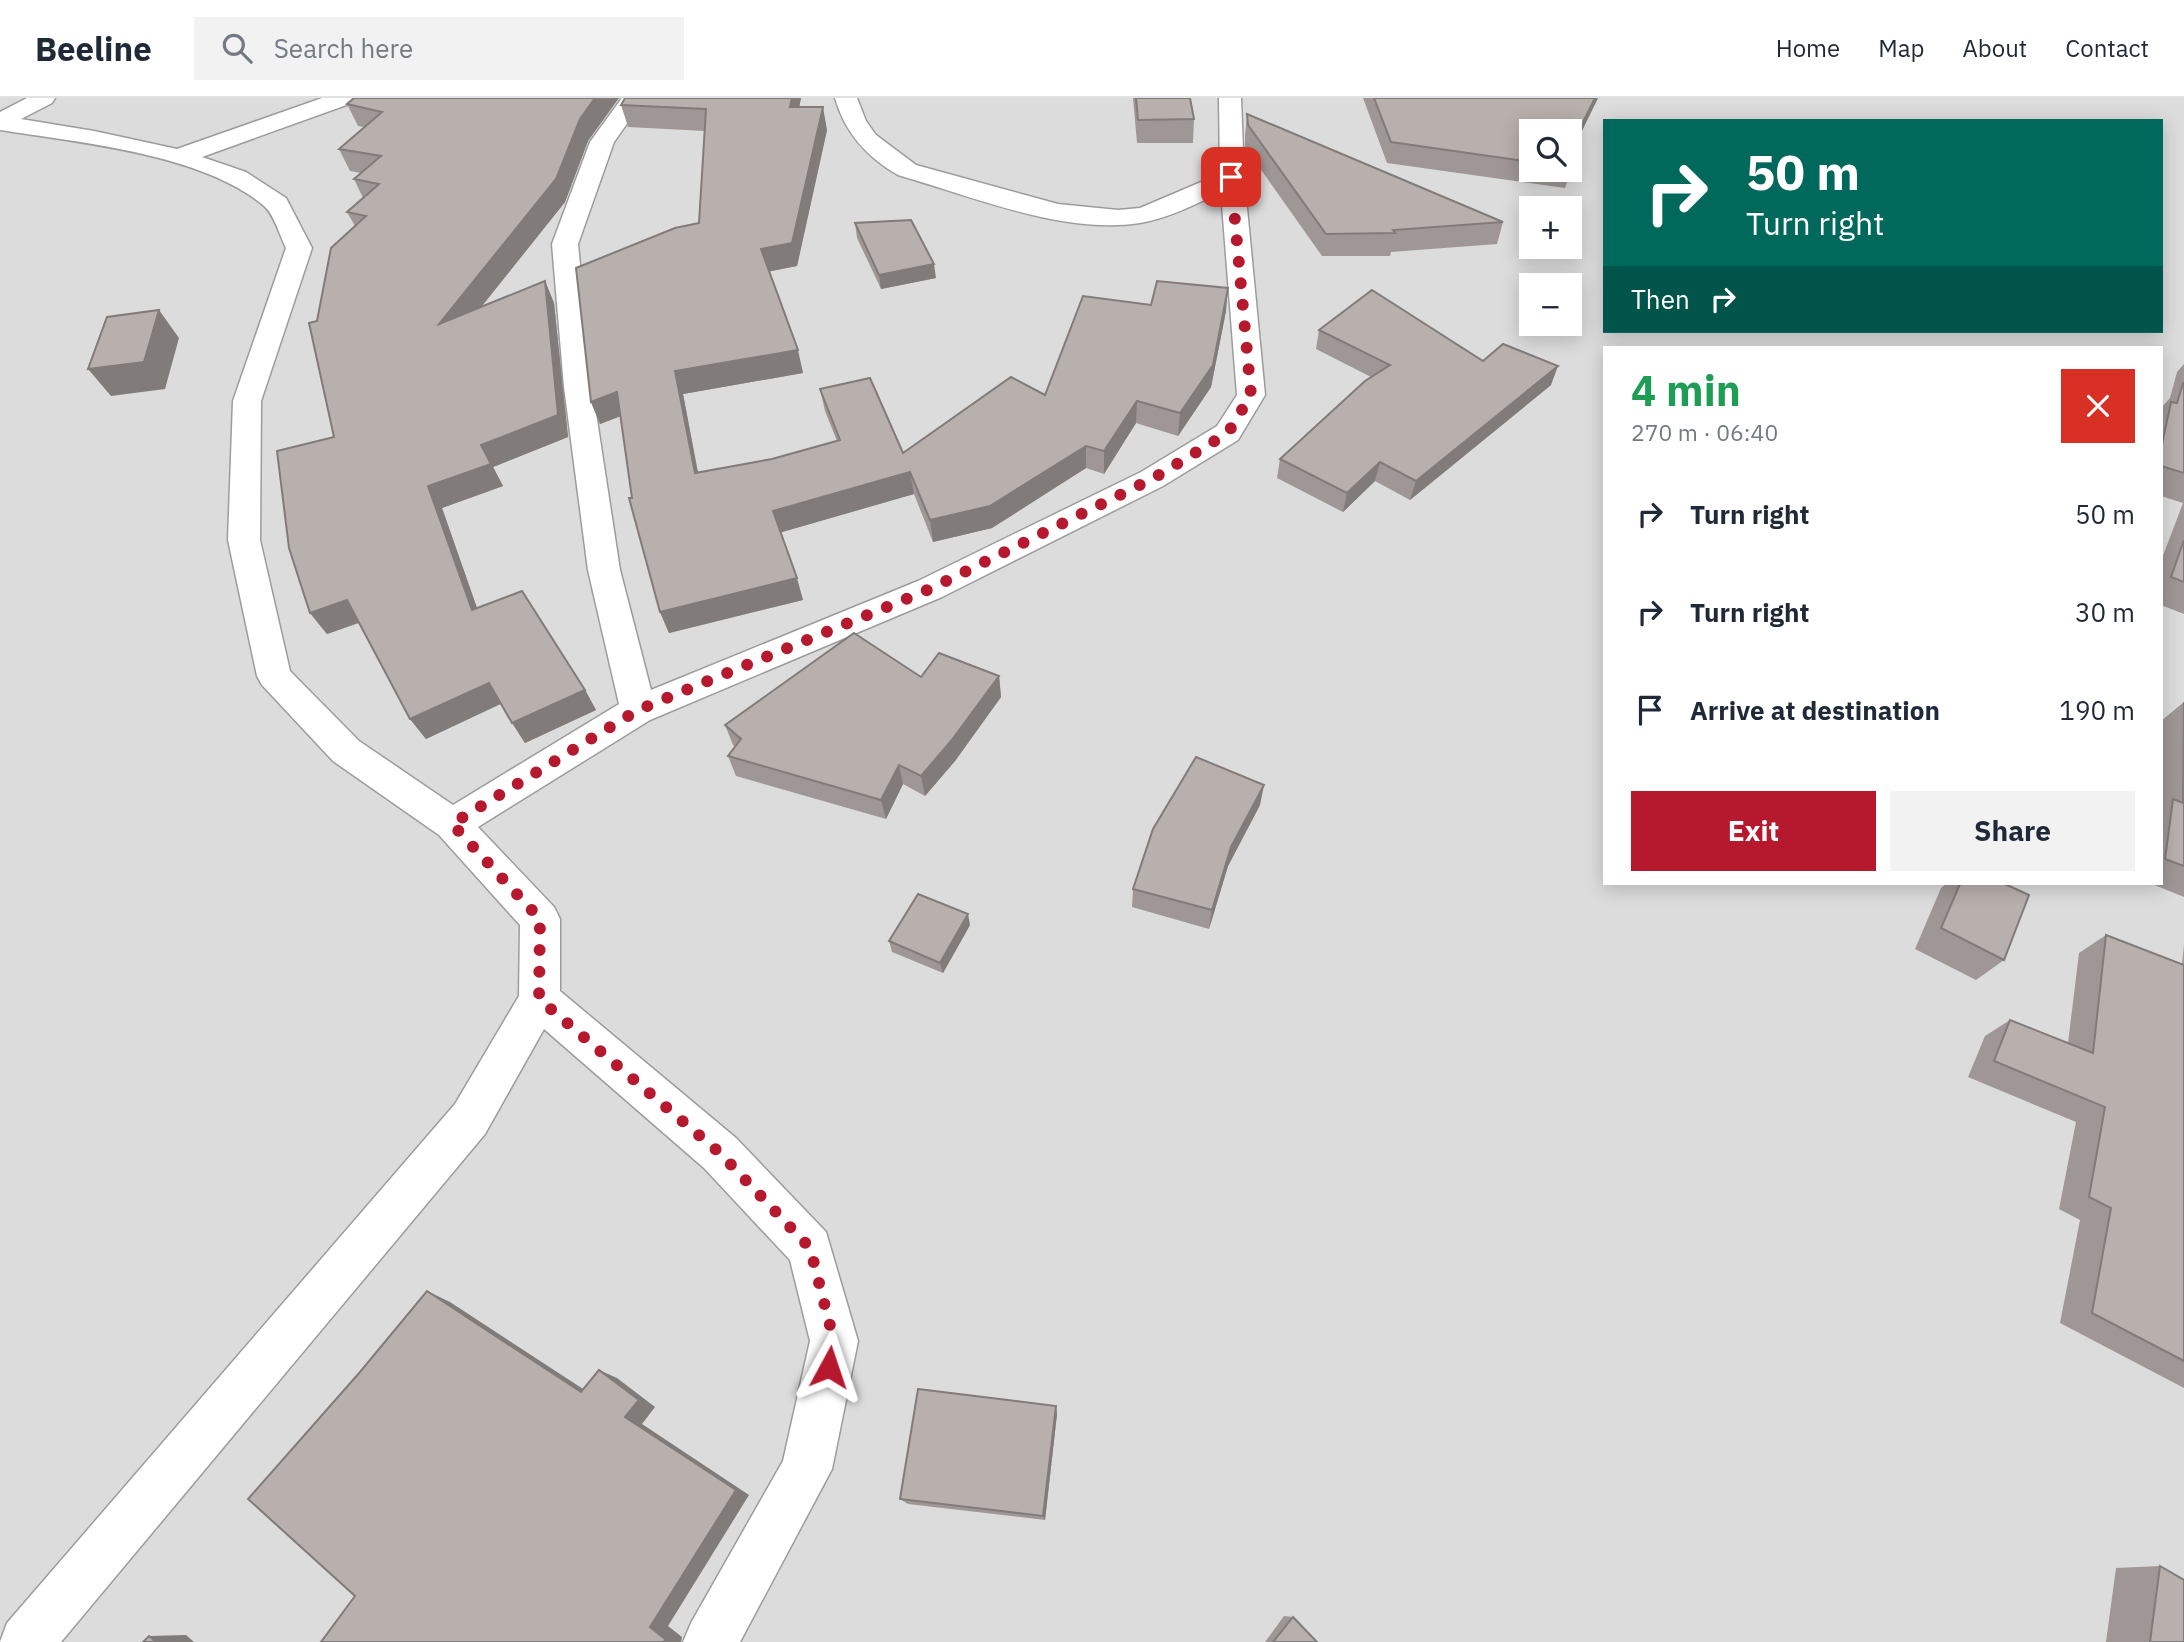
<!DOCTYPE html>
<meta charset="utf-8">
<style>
:root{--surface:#fff;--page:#f2f2f3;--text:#1f2937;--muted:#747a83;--line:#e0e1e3;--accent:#b6182e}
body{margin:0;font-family:"IBM Plex Sans",sans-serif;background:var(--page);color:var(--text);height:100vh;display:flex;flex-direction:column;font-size:26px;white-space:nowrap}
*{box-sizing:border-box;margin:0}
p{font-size:23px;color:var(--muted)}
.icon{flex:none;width:38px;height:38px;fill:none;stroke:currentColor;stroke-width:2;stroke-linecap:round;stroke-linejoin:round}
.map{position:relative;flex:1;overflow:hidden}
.side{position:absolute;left:1603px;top:248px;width:560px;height:539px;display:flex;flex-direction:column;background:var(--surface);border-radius:0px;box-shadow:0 4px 18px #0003}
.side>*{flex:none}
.banner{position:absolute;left:1603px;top:21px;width:560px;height:214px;border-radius:0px;box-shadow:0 4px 18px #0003;background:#00695c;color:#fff;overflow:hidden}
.tools{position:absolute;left:1519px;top:21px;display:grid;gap:14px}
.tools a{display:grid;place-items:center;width:63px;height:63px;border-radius:0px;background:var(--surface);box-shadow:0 4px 18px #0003;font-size:35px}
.pin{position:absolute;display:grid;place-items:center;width:60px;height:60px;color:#fff;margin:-30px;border-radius:14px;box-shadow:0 4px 10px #0006}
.me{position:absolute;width:77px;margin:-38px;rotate:5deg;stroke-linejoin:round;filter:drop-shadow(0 0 5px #0008)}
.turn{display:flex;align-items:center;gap:24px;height:147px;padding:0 28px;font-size:32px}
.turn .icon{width:91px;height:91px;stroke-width:2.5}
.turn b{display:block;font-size:49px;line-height:60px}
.then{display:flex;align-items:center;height:66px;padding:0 28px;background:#0003;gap:14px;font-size:26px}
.round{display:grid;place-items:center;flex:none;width:74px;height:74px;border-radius:0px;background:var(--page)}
.head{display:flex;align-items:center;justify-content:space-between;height:119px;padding:0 28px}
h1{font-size:42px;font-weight:700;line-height:52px;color:#1e9e55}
.button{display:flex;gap:14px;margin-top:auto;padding:14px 28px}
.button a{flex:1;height:80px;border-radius:0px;background:var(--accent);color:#fff;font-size:28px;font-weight:700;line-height:80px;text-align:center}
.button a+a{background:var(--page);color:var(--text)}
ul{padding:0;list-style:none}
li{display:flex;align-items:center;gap:21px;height:98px;padding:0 28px}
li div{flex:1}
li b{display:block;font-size:26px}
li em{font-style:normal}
header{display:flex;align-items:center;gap:42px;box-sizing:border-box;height:98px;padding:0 35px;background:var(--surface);border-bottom:2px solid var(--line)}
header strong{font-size:33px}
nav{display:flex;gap:38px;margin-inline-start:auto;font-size:24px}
.search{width:490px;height:63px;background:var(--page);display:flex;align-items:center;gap:18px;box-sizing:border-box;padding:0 24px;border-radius:0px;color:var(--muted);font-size:26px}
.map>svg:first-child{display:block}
.residential{fill:#dddcdc;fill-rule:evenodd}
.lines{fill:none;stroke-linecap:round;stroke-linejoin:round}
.minor-casing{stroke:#9c9c9c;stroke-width:3}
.minor{fill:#fff;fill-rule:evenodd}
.wall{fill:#9e9795;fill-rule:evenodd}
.shaded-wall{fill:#817b79}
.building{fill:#b8b0ad;stroke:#817b79;stroke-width:2}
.route{stroke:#b6182e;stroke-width:12;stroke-dasharray:0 21.6}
</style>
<header>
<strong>Beeline</strong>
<div class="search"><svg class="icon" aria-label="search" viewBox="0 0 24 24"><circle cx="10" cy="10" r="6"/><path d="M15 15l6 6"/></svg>Search here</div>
<nav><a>Home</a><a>Map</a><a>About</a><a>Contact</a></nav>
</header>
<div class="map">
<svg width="2184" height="1544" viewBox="0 0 2184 1544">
<rect width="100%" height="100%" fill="#efebe7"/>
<path class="residential" d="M0 0H2184V1544H0ZM1605 23H2161V233H1605ZM1531 33H1570V72H1531ZM1531 110H1570V149H1531ZM1531 187H1570V226H1531ZM1605 250H2161V786H1605Z"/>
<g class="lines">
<g class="minor-casing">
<path id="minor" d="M27 0H55L52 5 21 21 94 33 177 51 322 0H355L352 5 202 59 246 74 286 100 312 150 261 303 260 442 290 573 359 643 453 707 619 606 588 472 564 289 552 146 590 44 622 0H645L614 44 578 146 592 289 620 472 651 592 918 483 1141 374 1217 328 1237 297 1221 94C1196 106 1169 120 1140 125 1064 137 971 98 898 77 867 59 845 35 835 0H857L866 23 876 37 916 67 1058 106 1118 112 1140 110 1220 76 1219 0H1241L1244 79 1265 297 1238 342 1163 388 942 499 650 622 478 729 554 809 560 821V893L736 1040 826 1134 858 1243 832 1371 740 1544H683L691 1525 783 1363 810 1243 790 1162 704 1070 544 931 485 1036 61 1544H0L7 1525 455 1006 519 898 520 827 439 737 333 663 262 587 257 578 228 442 233 303 286 150C280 138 274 116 264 108 204 56 77 44 0 32V14Z"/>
</g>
<use href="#minor" class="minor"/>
</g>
<g class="wall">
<path d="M625 0H801L799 9 827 32 797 168 769 173 803 275 683 296 698 374 772 361 837 343 825 313 820 291 903 355 1045 297 1151 207 1226 213 1211 289 1178 338 1136 325 1104 376 1086 370 992 430 933 444 914 396 781 434 803 502 669 535 660 514 632 400 621 318 600 326 591 304 699 125 705 33 628 29 621 7Z"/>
<path d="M1133 0H1190L1194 21 1193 45H1137Z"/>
<path d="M1363 0H1598L1575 47 1572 70 1565 90 1387 65ZM1531 33H1570V72H1531Z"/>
<path d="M347 6 588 43 565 104 482 208 545 183 554 205 568 339 493 369 503 388 442 410 477 510 585 592 596 612 525 645 501 606 426 641 410 621 359 525 327 536 310 515 334 339 317 223 355 128 347 114 363 100 354 81 361 75 350 73 339 51 364 29 358 28Z"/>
<path d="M1247 16 1503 124 1497 146 1391 154 1390 158H1322L1245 49V38Z"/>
<path d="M855 125 936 180 881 191 857 140Z"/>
<path d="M1319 232 1483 263 1551 287 1410 402 1375 383 1343 414 1277 380 1280 361 1371 279 1316 251Z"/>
<path d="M2184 266V516L2161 507V463L2183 405 2161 398V312L2162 309 2170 300 2177 274Z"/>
<path d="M999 578 1001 599 955 663 925 698 903 686 886 721 736 678 728 658 735 649 733 647 725 627 921 579Z"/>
<path d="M2184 604V799L2152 786H2161V623Z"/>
<path d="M1260 707 1228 768 1209 831 1132 809 1133 791Z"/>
<path d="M1946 786H2005L2004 862 1976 882 1915 851 1941 790Z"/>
<path d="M970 827 943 875 892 854 889 843Z"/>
<path d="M2106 837 2182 867 2184 846V1290L2060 1225 2080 1122 2059 1111 2076 1024 1968 979 1985 938 2010 922 2068 945 2079 855Z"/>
<path d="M1057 1316 1045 1422 908 1406 900 1401Z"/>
<path d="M2160 1468 2184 1544H2106L2116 1470Z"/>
<path d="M1284 1518 1293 1519 1317 1544H1265Z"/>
</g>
<g class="shaded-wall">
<path d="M595 0H619L588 43 565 104 450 248 439 226Z"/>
<path d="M792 0H801L795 32 790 9Z"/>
<path d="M1595 0H1598L1570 57 1576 38Z"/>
<path d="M823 9 827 32 797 168 767 174 761 151Z"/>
<path d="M934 166 936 180 881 191 879 177Z"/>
<path d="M545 183 554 205 568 339 493 369 503 388 442 410 485 533 472 512 428 388 481 347Z"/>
<path d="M1228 190 1226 213 1211 289 1178 338 1180 315Z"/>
<path d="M159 212 179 240 165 291 111 298 88 271Z"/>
<path d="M798 252 803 275 683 296 702 397 695 375 675 273Z"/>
<path d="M1558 268 1551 287 1410 402 1416 383Z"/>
<path d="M617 294 626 316 600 326 591 304Z"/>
<path d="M1137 303 1136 325 1104 376V353Z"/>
<path d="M1086 348V370L992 430 933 444 930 422Z"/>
<path d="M1380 364 1375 383 1343 414 1347 395Z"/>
<path d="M910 374 914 396 779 435 773 413Z"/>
<path d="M797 480 803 502 669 535 660 514Z"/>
<path d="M347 502 363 523 327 536 310 515Z"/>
<path d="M999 578 1001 599 955 663 925 698 921 678Z"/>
<path d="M489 585 502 605 426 641 410 621Z"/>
<path d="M585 592 596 612 525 645 512 625Z"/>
<path d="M899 667 903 686 886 721 881 702Z"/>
<path d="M1264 687 1260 707 1228 768 1209 831 1212 812 1231 749Z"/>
<path d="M968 816 970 827 943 875 940 865Z"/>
<path d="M427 1193 450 1204 600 1302 581 1294Z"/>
<path d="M599 1272 617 1280 655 1309 642 1326 749 1397 668 1528 682 1539 681 1544H664L650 1529Z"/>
<path d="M1056 1308 1057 1316 1045 1422 1043 1418Z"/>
<path d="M186 1537 194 1544H156L149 1538Z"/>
</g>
<g class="building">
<path d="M354 0H595L580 21 556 81 439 226 545 183 558 317 481 347 491 366 428 388 472 512 522 493 585 592 512 625 489 585 410 621 347 502 310 515 289 450 277 353 334 339 309 225 317 223 331 150 366 118 347 114 379 86 354 81 381 58 339 51 382 14 347 6Z"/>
<path d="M625 0H792L790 9H823L792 145 761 151 798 252 675 273 695 375 772 361 840 342 820 291 870 280 903 355 1011 279 1045 297 1083 198 1151 207 1157 183 1228 190 1213 267 1180 315 1137 303 1104 353 1086 348 990 408 930 422 910 374 773 413 797 480 660 514 629 400H632L617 294 591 304 576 170 675 130 699 125 706 11 621 7Z"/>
<path d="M1136 0H1190L1194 21 1138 22Z"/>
<path d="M1374 0H1595L1576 38 1572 70H1570V33H1531V64L1391 44Z"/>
<path d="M1247 16 1503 124 1393 132 1395 135 1326 136 1248 27Z"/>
<path d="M911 122 934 166 879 177 855 125Z"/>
<path d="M1372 192 1483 263 1503 246 1558 268 1416 383 1380 364 1347 395 1280 361 1365 283 1390 267 1319 232Z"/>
<path d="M159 212 144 264 88 271 107 219Z"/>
<path d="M2183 285H2184V375L2161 368V351L2171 304 2177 305Z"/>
<path d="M2184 442V484L2171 479Z"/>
<path d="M854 535 921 579 939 555 999 578 951 643 921 678 899 667 881 702 728 658 741 641 725 627Z"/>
<path d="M2184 604V768L2165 761 2173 701 2183 705Z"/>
<path d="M1196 659 1264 687 1231 749 1212 812 1133 791 1153 731Z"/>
<path d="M1960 786H2005L2029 797 2004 862 1941 830Z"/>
<path d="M918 796 968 816 940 865 889 843Z"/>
<path d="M2106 837 2184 867V1263L2092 1215 2111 1110 2089 1099 2105 1009 1994 963 2010 922 2093 955Z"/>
<path d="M427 1193 581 1294 599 1272 639 1302 625 1319 736 1392 650 1529 665 1541 664 1544H321L355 1498 248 1401 360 1274Z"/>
<path d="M918 1291 1056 1308 1043 1418 900 1401Z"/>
<path d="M2160 1468 2184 1482V1544H2150Z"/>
<path d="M1293 1519 1317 1544H1273Z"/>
<path d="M149 1538 156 1544H143Z"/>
</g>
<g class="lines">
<path class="route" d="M829 1269 834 1243 810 1150 720 1055 539 901 540 821 452 726 638 612 930 491 1152 381 1228 335 1251 297 1231 79"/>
</g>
</svg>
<div class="tools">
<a><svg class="icon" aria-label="search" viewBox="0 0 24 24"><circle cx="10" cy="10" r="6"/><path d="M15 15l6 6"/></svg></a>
<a>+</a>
<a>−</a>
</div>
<div class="pin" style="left:1231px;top:79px;background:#d93025"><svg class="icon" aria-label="arrive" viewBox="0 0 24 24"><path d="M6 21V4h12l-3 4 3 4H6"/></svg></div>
<svg class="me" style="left:829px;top:1269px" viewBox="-20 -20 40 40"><path d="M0-17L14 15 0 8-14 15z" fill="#b6182e" stroke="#fff" stroke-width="4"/></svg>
<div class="banner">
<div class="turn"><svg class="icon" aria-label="right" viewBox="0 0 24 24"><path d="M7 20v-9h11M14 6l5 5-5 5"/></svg><div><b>50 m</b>Turn right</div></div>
<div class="then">Then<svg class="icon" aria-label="right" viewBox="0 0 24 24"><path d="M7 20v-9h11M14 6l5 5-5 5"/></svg></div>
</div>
<section class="side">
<div class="head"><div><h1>4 min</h1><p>270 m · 06:40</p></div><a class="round" style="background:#d93025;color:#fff"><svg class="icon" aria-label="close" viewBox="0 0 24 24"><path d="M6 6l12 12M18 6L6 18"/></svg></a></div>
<ul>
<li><svg class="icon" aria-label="right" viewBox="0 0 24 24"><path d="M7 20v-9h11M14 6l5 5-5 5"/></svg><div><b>Turn right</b></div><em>50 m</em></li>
<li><svg class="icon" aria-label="right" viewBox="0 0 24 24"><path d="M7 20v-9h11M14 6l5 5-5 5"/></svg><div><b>Turn right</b></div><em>30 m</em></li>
<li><svg class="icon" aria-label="arrive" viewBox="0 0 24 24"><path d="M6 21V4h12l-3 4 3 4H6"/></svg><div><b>Arrive at destination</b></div><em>190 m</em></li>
</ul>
<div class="button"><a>Exit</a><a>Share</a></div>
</section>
</div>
